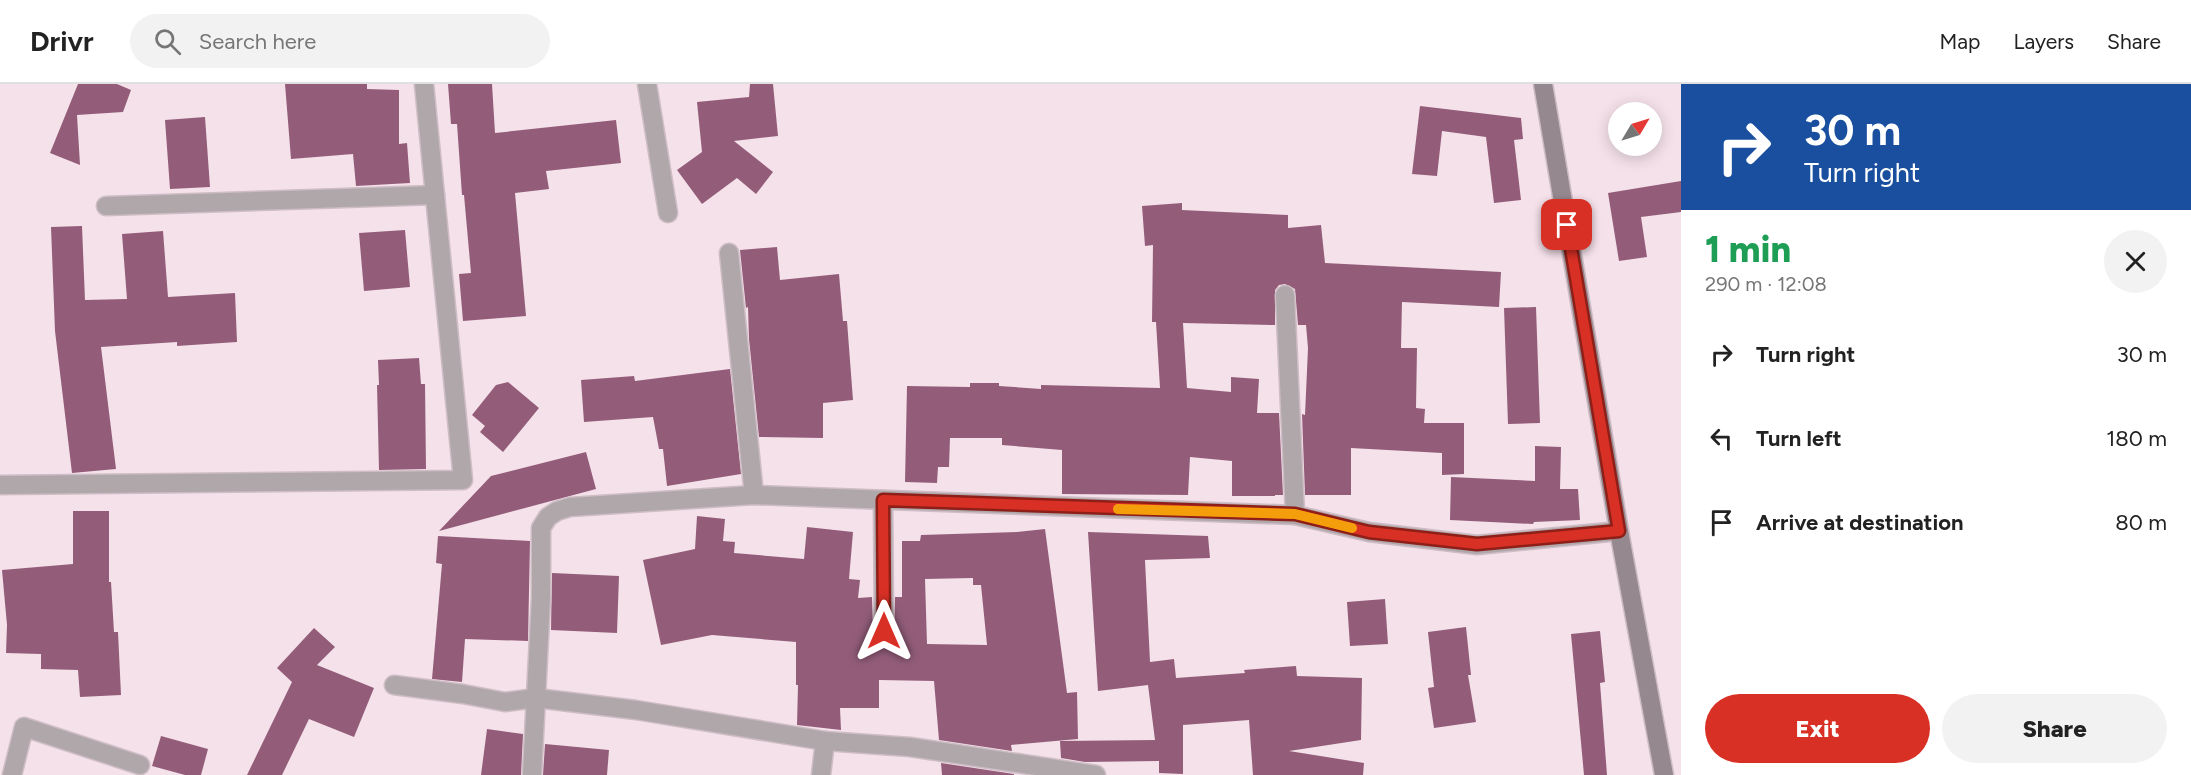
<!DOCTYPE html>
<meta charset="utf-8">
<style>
:root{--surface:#fff;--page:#f2f2f2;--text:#222;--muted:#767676;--line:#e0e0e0;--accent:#d93025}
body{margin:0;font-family:Figtree,sans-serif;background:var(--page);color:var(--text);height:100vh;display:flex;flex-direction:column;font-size:22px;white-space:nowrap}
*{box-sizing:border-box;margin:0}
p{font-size:20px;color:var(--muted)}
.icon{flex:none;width:33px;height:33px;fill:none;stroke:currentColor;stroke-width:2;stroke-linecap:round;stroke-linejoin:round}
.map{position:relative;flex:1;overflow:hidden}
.drawer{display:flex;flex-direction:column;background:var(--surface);width:510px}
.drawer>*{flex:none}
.top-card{background:#1a4fa0;color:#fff;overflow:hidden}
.needle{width:39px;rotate:52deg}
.tools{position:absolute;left:1608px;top:18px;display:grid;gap:12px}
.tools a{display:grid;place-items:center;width:54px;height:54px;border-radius:50%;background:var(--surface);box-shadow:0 3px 15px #0003;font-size:30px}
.pin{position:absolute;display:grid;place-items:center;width:51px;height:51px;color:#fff;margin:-26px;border-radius:12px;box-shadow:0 3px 9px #0006}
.me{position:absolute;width:66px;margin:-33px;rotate:0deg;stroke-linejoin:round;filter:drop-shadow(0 0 4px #0008)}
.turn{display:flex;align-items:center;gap:21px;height:126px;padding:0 24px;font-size:27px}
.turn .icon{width:78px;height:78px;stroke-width:2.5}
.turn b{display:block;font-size:42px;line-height:51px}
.round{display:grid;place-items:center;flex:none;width:63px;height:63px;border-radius:32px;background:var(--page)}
.summary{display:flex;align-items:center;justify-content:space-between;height:102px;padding:0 24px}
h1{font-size:36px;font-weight:800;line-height:45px;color:#1e9e55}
.button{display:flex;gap:12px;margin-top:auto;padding:12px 24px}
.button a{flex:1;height:69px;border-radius:36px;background:var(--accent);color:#fff;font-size:24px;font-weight:800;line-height:69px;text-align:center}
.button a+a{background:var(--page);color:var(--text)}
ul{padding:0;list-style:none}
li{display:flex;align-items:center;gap:18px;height:84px;padding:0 24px}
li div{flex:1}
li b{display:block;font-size:22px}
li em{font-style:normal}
header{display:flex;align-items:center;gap:36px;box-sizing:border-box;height:84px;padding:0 30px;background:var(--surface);border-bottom:2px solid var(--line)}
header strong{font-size:28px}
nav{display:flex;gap:33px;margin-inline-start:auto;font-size:21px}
.search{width:420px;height:54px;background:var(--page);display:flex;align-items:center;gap:15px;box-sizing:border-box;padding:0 21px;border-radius:33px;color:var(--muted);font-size:22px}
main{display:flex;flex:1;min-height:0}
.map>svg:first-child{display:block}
.building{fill:#935d7a;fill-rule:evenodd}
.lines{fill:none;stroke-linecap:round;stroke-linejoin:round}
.street-casing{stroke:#cebdc5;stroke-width:21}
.secondary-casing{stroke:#cebdc5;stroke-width:21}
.street{stroke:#b0a7ab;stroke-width:18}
.secondary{stroke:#95888e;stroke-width:18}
.route-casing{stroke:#8d1f18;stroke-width:15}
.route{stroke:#d93025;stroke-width:10}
.slow{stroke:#f59e0b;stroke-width:10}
</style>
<header>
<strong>Drivr</strong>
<div class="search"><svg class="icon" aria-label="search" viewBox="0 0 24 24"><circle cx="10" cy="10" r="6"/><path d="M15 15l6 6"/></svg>Search here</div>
<nav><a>Map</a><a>Layers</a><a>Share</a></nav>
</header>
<main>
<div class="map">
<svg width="1681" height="691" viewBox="0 0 1681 691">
<rect width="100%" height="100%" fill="#f5e1ea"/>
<g class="building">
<path d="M78 0H117L131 6 123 28 77 31 80 81 50 69Z"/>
<path d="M285 0H367V5L399 6V60L407 59 410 99 356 102 353 70 291 75Z"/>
<path d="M448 0H492L495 49 616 36 621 79 546 87 549 105 515 109 526 232 463 237 459 190 471 189 464 111H462L457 40H451Z"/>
<path d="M750 0H773L778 52 734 57 773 88 756 110 737 94 702 120 677 86 702 68 697 18 749 13Z"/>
<path d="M1420 22 1521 34 1523 55 1514 56 1521 116 1494 119 1486 53 1442 47 1437 92 1412 90Z"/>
<path d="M205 33 210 103 170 105 165 36Z"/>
<path d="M1681 97V128L1641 133 1647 173 1619 177 1608 109Z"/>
<path d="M1182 119V126L1288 131V144L1321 141 1325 179 1501 188 1499 223 1402 218 1401 264H1417L1416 324 1425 325 1424 339H1464V390L1442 391V369L1351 364V411H1305L1302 330 1305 331 1308 264 1306 241H1298L1295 205 1285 200 1279 201 1275 206V241L1183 239 1187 304 1231 308V293L1259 295 1257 329H1279L1283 411H1275V412H1232V377L1190 373 1188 411 1062 410V366L1002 361V354H950L949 383H938L937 399 905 398 907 302 970 303V299H999V302L1041 305V301L1160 304 1156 238H1152L1153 161 1145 162 1142 122Z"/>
<path d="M82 142 85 216 127 215 122 150 163 147 168 213 235 209 237 258 177 262V258L101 263 116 385 72 389 55 247 51 143Z"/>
<path d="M405 146 410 203 364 207 359 149Z"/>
<path d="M777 163 780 196 839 190 843 237H847L853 316 823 319V354L759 353 749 255 748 223 746 224 740 166Z"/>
<path d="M1536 223 1540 339 1508 340 1504 224Z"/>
<path d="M419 274 421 300H425L426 385 379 386 377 301H379L378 276Z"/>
<path d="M730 285 741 390 667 402 663 365H659L653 333 584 338 581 296 634 292 635 297Z"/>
<path d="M508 298 539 324 503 368 480 348 485 342 472 331 496 301Z"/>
<path d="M1535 362 1561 363 1560 405H1578L1580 436 1534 438 1533 440 1450 436 1451 393 1535 397Z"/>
<path d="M586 368 596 405 439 447 491 392Z"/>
<path d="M73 427H109V498H111L114 548H118L121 611 80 613 78 586 41 585V570L6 569 7 541 2 486 73 480Z"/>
<path d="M697 432 725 435 723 457 735 458 734 469 804 475 807 443 853 448 849 495 860 496 858 514 872 513 873 548 878 556 884 558 889 557 894 552 895 513H902V457H920L921 451 1017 448 1045 445 1067 609 1077 608 1078 655 1011 661 1012 667 939 656 934 597 879 596V624H840L841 646 797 641 798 601H796V558L712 551 661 561 643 476 695 465ZM973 494V501H981L987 561 927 560 925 495Z"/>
<path d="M1088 448 1208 452 1210 474 1145 476 1150 578 1174 575 1176 594 1245 589 1244 586 1296 582 1297 592 1362 594 1361 656 1289 667 1364 679 1363 691H1253L1249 636 1183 641V690L1159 689V677L1085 678 1061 674 1060 657 1155 656 1148 601 1098 607Z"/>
<path d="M438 452 530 457 528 557 465 555 462 598 432 595 442 480 436 479Z"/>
<path d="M552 489 619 492 617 549 551 546Z"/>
<path d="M1385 515 1388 560 1350 562 1347 518Z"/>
<path d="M1466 543 1471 591H1468L1476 638 1434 644 1428 604 1434 603 1428 548Z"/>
<path d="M314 544 335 563 317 581 374 604 354 653 309 635 282 691H247L292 598 277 584Z"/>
<path d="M1600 547 1605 598 1600 599 1607 691H1584L1571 550Z"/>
<path d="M487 645 523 650 521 691H481Z"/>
<path d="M161 652 208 665 201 691H185L152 682Z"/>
<path d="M545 660 609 666 607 691H543Z"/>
<path d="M941 679 1014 690V691H942Z"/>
</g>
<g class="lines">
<g class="street-casing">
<g id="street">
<path d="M647 0 668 129"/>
<path d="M106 122 435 111"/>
<path d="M729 169 754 411"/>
<path d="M1285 211 1295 431"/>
<path d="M0 401 463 396 424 0"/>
<path d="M883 416 884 547"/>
<path d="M394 601 463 610 505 618 536 614 636 626 825 657 910 663 1096 691"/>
<path d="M12 691 24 643 140 681"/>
<path d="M532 691 541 514V444L548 433 557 427 570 423 754 411 1295 431 1369 448 1477 461 1619 447"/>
<path d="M821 691 825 657"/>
</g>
</g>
<g class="secondary-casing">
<path id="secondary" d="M1543 0 1619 447 1664 691"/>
</g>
<use href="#street" class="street"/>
<use href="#secondary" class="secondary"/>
</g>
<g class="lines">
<g class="route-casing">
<path id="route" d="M884 547 883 416 1295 430 1369 448 1477 460 1619 447 1567 141"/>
</g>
<use href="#route" class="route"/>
<path class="slow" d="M1118 425 1295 430 1352 444"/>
</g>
</svg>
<div class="tools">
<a><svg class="needle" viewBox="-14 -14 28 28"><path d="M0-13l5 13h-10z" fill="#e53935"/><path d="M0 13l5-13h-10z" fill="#767676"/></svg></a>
</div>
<div class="pin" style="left:1567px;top:141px;background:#d93025"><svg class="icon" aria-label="arrive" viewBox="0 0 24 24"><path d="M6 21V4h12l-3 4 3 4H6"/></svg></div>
<svg class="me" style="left:884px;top:547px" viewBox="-20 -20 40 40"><path d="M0-17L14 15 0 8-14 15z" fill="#d93025" stroke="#fff" stroke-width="4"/></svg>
</div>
<section class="drawer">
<div class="top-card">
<div class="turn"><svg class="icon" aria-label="right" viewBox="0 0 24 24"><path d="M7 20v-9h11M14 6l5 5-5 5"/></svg><div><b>30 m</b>Turn right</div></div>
</div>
<div class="summary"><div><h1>1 min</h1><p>290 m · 12:08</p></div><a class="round"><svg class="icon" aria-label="close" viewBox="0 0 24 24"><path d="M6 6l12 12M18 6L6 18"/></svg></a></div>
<ul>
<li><svg class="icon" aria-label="right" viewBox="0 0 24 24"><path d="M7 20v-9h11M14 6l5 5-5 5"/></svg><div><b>Turn right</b></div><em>30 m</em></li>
<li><svg class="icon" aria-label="left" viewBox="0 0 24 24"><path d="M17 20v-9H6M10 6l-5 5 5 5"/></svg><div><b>Turn left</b></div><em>180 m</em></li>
<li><svg class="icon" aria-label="arrive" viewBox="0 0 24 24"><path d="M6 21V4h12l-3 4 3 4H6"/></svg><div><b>Arrive at destination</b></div><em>80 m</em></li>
</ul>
<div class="button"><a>Exit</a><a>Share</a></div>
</section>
</main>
